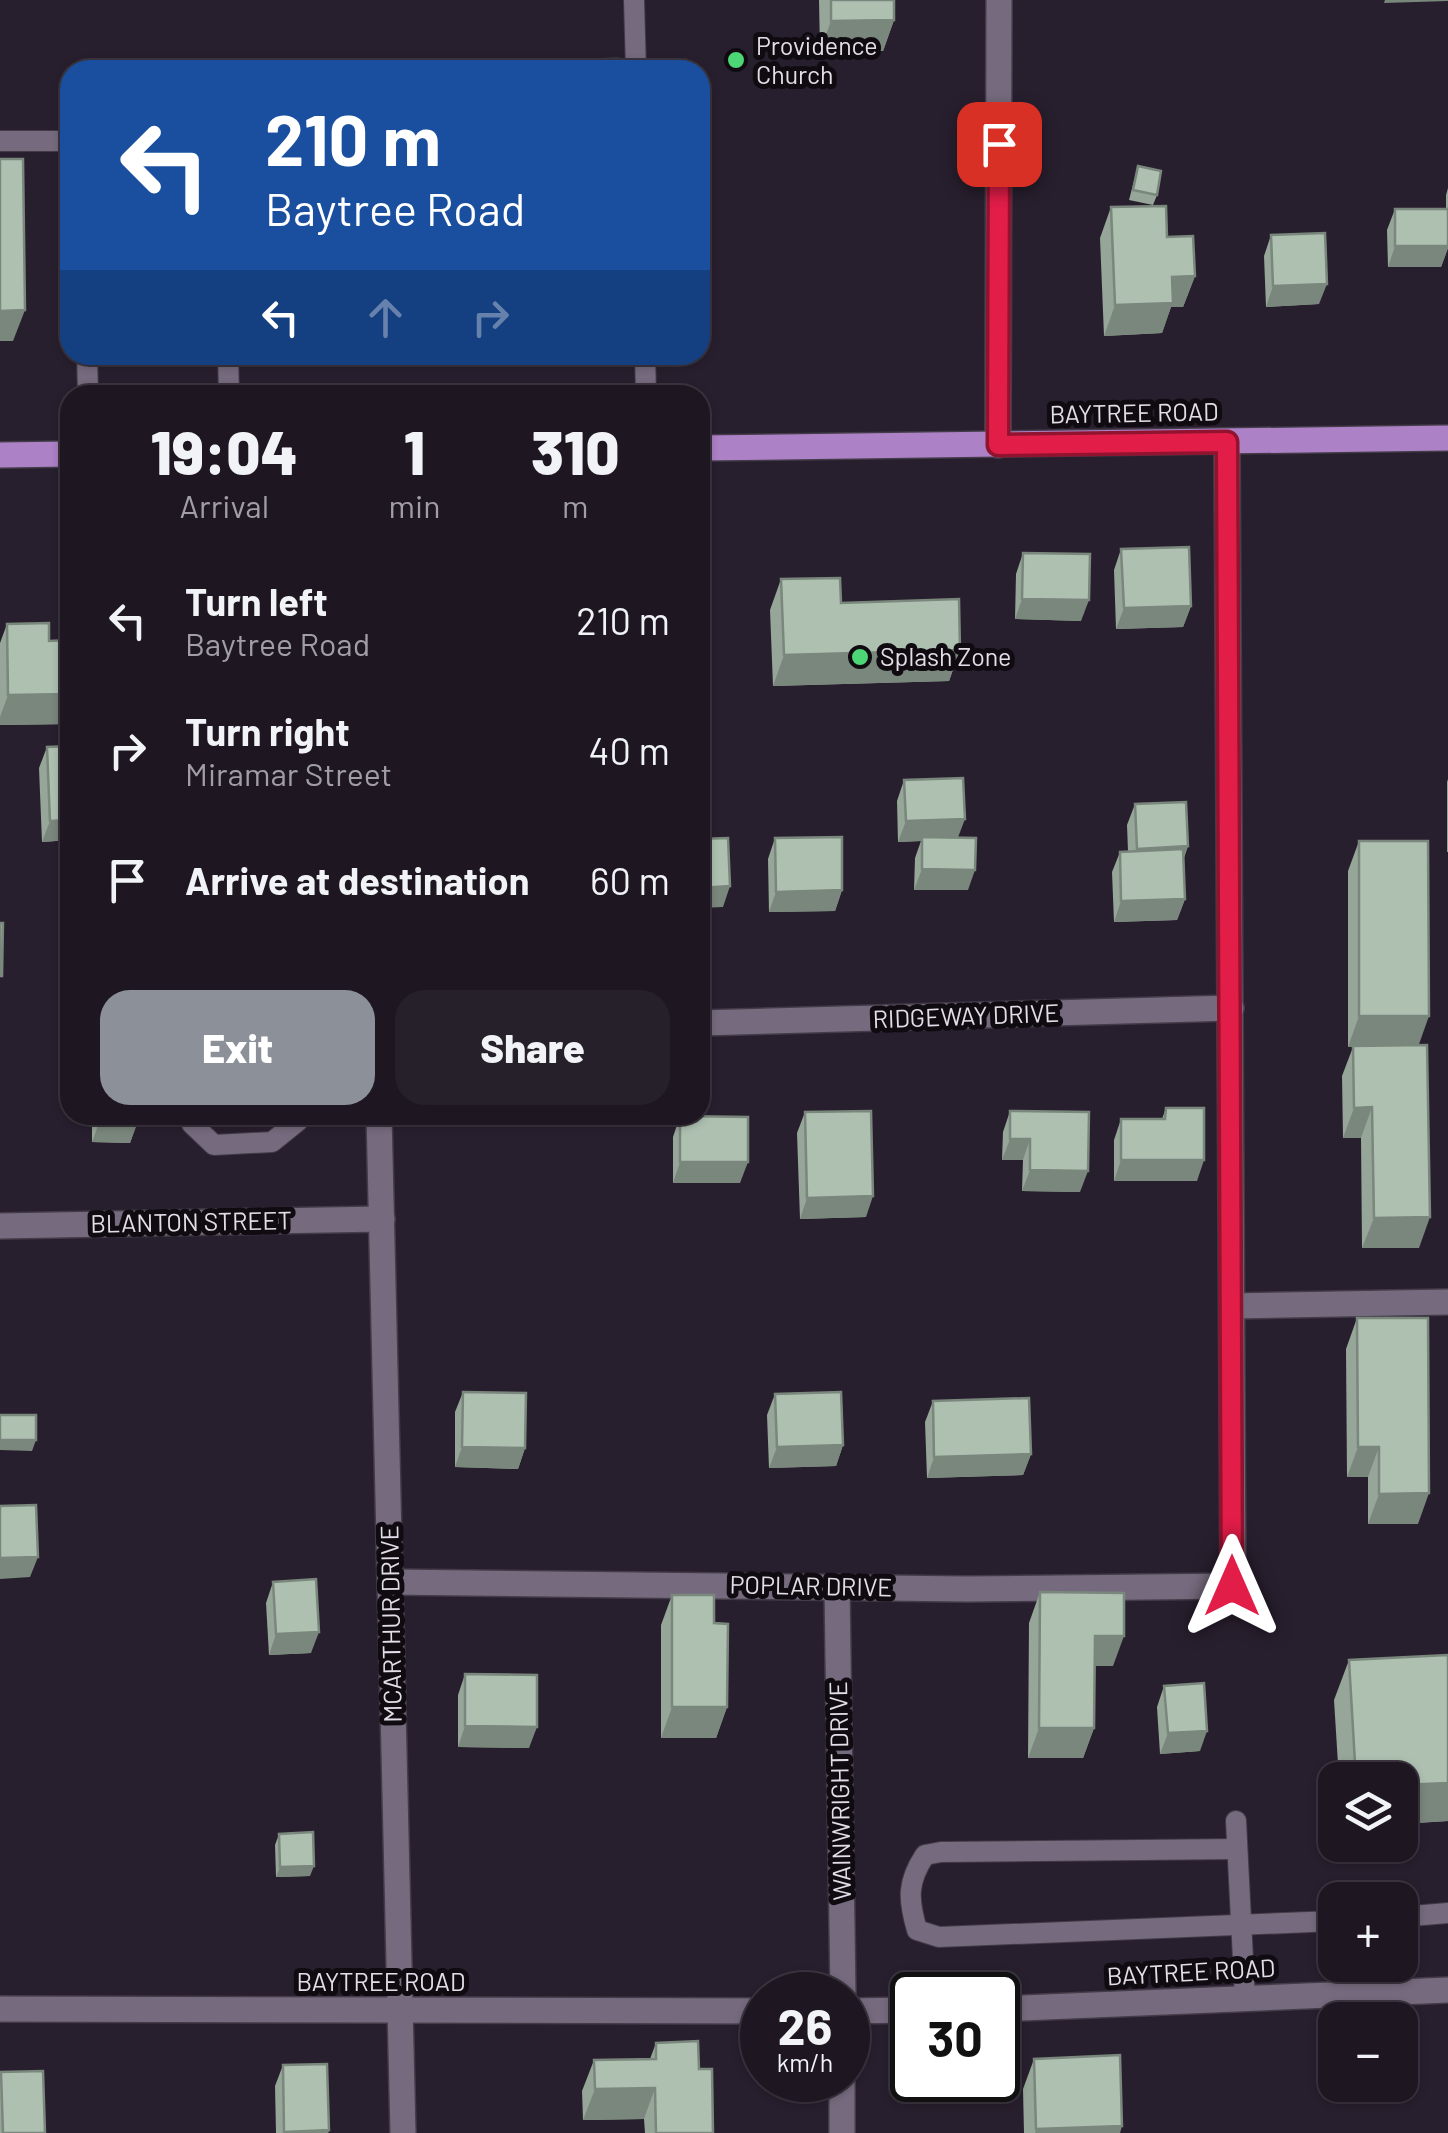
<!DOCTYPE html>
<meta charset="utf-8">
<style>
:root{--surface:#1e1722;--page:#26202a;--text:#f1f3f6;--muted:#a19fa5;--line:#3c3640;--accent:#8c9099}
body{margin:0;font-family:Barlow,sans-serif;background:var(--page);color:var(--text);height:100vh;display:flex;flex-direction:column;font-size:38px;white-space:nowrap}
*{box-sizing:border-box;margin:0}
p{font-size:32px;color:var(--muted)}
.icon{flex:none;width:55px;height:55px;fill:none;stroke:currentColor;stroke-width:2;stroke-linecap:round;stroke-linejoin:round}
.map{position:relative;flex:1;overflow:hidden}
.details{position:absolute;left:60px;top:385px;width:650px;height:740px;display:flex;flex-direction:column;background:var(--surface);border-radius:30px;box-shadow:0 2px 8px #0004,0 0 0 2px var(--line)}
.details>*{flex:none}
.banner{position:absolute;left:60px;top:60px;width:650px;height:305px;border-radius:30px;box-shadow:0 2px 8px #0004,0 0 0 2px var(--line);background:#1a4fa0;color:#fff;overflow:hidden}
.fabs{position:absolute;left:1318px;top:1762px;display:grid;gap:20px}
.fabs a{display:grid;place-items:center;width:100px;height:100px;border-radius:20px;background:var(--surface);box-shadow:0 2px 8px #0004,0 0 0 2px var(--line);font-size:50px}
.speed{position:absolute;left:740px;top:1972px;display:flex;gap:20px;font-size:50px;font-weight:700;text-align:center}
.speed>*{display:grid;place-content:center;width:130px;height:130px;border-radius:50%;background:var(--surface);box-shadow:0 2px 8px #0004,0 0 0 2px var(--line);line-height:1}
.speed small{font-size:25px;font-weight:400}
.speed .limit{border:5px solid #111;border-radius:15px;background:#fff;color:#111}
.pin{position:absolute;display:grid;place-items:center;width:85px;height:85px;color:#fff;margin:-42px;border-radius:20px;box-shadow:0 5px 15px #0006}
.me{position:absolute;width:110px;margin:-55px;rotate:0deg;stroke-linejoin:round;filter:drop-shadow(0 0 8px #0008)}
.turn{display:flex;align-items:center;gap:35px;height:210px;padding:0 40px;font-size:45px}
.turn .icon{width:130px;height:130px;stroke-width:2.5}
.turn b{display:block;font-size:70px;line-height:85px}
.lanes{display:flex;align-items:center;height:95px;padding:0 40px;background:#0003;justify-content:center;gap:50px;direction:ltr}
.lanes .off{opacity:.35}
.eta{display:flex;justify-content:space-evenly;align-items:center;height:170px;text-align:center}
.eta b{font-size:60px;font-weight:800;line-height:70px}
.button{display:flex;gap:20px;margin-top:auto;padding:20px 40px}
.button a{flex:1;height:115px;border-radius:30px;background:var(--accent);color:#fff;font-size:40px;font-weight:800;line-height:115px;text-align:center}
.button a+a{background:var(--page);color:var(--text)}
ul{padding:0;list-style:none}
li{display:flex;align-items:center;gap:30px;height:130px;padding:0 40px}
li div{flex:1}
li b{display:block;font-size:38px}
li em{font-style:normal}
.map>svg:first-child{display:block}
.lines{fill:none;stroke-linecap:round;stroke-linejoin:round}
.service-casing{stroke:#433b48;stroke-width:22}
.minor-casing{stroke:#433b48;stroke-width:28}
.primary-casing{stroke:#433b48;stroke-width:28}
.service{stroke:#766b7e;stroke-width:20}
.minor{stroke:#766b7e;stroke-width:25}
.primary{stroke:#ac81c6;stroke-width:25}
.wall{fill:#96a698}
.shaded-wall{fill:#7a877c}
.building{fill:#aec1b1;stroke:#7a877c;stroke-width:2.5}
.route-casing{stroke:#92132f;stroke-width:25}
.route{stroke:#e11d48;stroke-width:18}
.poi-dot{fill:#4dd676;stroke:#0f0b11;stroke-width:4}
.labels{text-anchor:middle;stroke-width:10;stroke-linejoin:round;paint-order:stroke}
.poi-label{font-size:25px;fill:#e3dde8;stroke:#0f0b11;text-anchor:start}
.street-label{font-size:25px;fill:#e3dde8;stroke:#0f0b11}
</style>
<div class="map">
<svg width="1448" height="2133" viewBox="0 0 1448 2133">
<rect width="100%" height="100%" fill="#281f2e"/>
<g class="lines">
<g class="service-casing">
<g id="service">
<path d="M634 0 636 70"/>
<path d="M0 141H70"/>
<path d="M87 355 88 395"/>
<path d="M228 355 229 395"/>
<path d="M645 355 646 395"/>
<path d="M192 1115V1124L214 1145 272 1142 298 1121V1115"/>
<path d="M1236 1821 1245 1999"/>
<path d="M1237 1849 941 1852 925 1855C907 1882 908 1899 917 1930L939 1937 1335 1921"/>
<path d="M1400 1917 1448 1913"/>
</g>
</g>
<g class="minor-casing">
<g id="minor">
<path d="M998 445 999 0"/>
<path d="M700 1023 1231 1008"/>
<path d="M379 1115 403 2133"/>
<path d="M0 1226 382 1219"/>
<path d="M1233 1306 1448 1302"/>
<path d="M390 1582 967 1589 1233 1586 1227 442"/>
<path d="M837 1587 843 1995"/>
<path d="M0 2009 762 2011"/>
<path d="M998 2009 1448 1990"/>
<path d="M848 2011 912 2010"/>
<path d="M842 2133V2080"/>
</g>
</g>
<g class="primary-casing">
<g id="primary">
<path d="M700 448 1448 438"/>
<path d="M0 455 70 454"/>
</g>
</g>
<use href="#service" class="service"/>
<use href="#minor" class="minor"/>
<use href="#primary" class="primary"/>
</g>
<g class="wall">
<path d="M819 0H894V20L883 51H820Z"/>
<path d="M1138 166 1157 195 1153 205 1129 200Z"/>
<path d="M1448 188V248L1441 267H1388L1387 230 1395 209H1446V195Z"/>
<path d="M1111 207 1167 237 1195 276 1183 307H1171L1162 333 1104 336 1100 238Z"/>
<path d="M1271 235 1319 304 1266 307 1264 256Z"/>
<path d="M1121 549 1191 606 1183 627 1116 629 1114 570Z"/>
<path d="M1023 553 1081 621 1015 619 1016 574Z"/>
<path d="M781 579 960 650 949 681 773 686 770 610Z"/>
<path d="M7 624 49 641 65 640 70 626V724L0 725V643Z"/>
<path d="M70 746V840L42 842 39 768 47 747Z"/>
<path d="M1448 779V852H1447V782Z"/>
<path d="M904 780 958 838 968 890H914L915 858 921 841 898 842 897 801Z"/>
<path d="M1135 804 1188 846 1184 858 1185 899 1177 920 1114 922 1112 872 1120 852 1128 851 1127 825Z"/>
<path d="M775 838 842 890 835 911 769 912 768 859Z"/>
<path d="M1359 841 1419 1045V1248H1362L1361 1138H1343L1342 1076 1353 1047H1348V871Z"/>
<path d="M1166 1108 1197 1181H1114V1140L1121 1119H1162Z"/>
<path d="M1010 1111 1080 1192 1022 1191 1023 1160H1002L1003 1132Z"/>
<path d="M805 1112 866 1217 800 1219 797 1133Z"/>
<path d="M92 1115H140L130 1143 92 1142Z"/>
<path d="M680 1116 740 1183H673V1137Z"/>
<path d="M1357 1318 1418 1524H1368V1477H1347L1346 1349Z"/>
<path d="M463 1392 525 1448 518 1469 455 1467V1412Z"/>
<path d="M775 1394 843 1445 836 1466 769 1468 767 1415Z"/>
<path d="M933 1401 1031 1454 1023 1475 927 1478 925 1422Z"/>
<path d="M273 1582 311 1653 269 1655 266 1603Z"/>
<path d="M1040 1592 1113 1666H1095L1094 1728 1083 1758H1028L1029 1623Z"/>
<path d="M672 1595 714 1623 727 1707 716 1738H661V1625Z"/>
<path d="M1448 1655V1821L1400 1824V1780H1339L1334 1700 1349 1660Z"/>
<path d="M465 1674 529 1748 458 1747V1695Z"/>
<path d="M1164 1686 1200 1751 1160 1754 1157 1707Z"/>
<path d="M279 1834 310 1876 276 1877 275 1845Z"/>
<path d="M656 2043 699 2069 713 2133H645L644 2119 583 2120 582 2091 594 2060 650 2059Z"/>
<path d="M1034 2059 1120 2133H1024L1023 2089Z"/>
<path d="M283 2065 329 2130 328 2133H276L275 2086Z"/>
<path d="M0 2074 45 2133H0Z"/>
</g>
<g class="shaded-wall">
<path d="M1385 0H1448V1L1384 3Z"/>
<path d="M894 20 883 51H820L831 21Z"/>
<path d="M1395 246H1448V248L1441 267H1388Z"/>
<path d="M1195 276 1183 307H1171L1162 333 1104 336 1115 305 1172 277Z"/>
<path d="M1327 284 1319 304 1266 307 1273 286Z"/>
<path d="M25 310 13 341H0V311Z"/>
<path d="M1022 599 1089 600 1081 621 1015 619Z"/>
<path d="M1191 606 1183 627 1116 629 1124 608Z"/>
<path d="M960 650 949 681 773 686 784 655Z"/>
<path d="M70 694V724L0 725V717L8 695Z"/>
<path d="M965 819 957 840 922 837 921 841 898 842 906 821Z"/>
<path d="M70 820V840L42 842 50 821Z"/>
<path d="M1188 846 1180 867 1129 870 1137 849Z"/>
<path d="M922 869 975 870 968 890H914Z"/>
<path d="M730 886 723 907 700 908V888Z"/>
<path d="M842 890 835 911 769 912 776 892Z"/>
<path d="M1185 899 1177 920 1114 922 1121 901Z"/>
<path d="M1359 1016H1429L1418 1047H1348Z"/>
<path d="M1372 1107 1361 1138H1343L1354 1108Z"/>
<path d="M102 1115H140L130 1143 92 1142Z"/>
<path d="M1010 1139H1030L1023 1160H1002Z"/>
<path d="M1121 1160H1204L1197 1181H1114Z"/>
<path d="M680 1162H748L740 1183H673Z"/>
<path d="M1030 1170 1088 1171 1080 1192 1022 1191Z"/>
<path d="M873 1196 866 1217 800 1219 807 1198Z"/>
<path d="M1430 1217 1419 1248H1362L1374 1218Z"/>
<path d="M0 1440H36L32 1451 0 1450Z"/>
<path d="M843 1445 836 1466 769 1468 777 1447Z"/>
<path d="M462 1447 525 1448 518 1469 455 1467Z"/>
<path d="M1358 1447H1379L1368 1477H1347Z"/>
<path d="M1031 1454 1023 1475 927 1478 934 1457Z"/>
<path d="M1429 1493 1418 1524H1368L1379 1494Z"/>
<path d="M38 1557 30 1577 0 1579V1558Z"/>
<path d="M319 1632 311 1653 269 1655 276 1634Z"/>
<path d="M1095 1636H1124L1113 1666H1084Z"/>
<path d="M672 1707H727L716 1738H661Z"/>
<path d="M465 1726 537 1727 529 1748 458 1747Z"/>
<path d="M1039 1728H1094L1083 1758H1028Z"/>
<path d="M1207 1731 1200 1751 1160 1754 1168 1733Z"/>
<path d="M1448 1783V1821L1400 1824V1785Z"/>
<path d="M314 1866 310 1876 276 1877 280 1867Z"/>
<path d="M655 2088 644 2119 583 2120 595 2089Z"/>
<path d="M1122 2126 1120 2133H1035L1036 2129Z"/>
<path d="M329 2130 328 2133H284V2132Z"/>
</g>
<g class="building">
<path d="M831 0H894V20L831 21Z"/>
<path d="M618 59V70H549L548 60Z"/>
<path d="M0 159H23L25 310 0 311Z"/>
<path d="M1138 166 1161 171 1157 195 1133 190Z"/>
<path d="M1166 206 1167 237 1193 236 1195 276 1172 277 1173 303 1115 305 1111 207Z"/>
<rect x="1395" y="209" width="53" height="37"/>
<path d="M1325 233 1327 284 1273 286 1271 235Z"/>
<path d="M1189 547 1191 606 1124 608 1121 549Z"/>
<path d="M1023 553 1090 554 1089 600 1022 599Z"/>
<path d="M840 578 841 603 959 599 960 650 784 655 781 579Z"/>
<path d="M49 623V641L70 640V694L8 695 7 624Z"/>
<path d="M70 746V820L50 821 47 747Z"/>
<path d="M963 778 965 819 906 821 904 780Z"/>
<path d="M1186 802 1188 846 1137 849 1135 804Z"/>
<path d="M842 837V890L776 892 775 838Z"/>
<path d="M922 837 976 838 975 870 922 869Z"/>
<path d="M728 838 730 886 700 888V839Z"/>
<path d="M1359 841H1428L1429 1016H1359Z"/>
<path d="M1183 849 1185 899 1121 901 1120 852Z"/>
<path d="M0 923H3L2 976H0Z"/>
<path d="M1427 1045 1430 1217 1374 1218 1372 1107 1354 1108 1353 1046Z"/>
<path d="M1166 1108H1204V1160H1121V1119H1165Z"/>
<path d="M871 1111 873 1196 807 1198 805 1112Z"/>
<path d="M1010 1111 1089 1112 1088 1171 1030 1170V1139H1010Z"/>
<path d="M680 1116 748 1117V1162H680Z"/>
<path d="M1357 1318H1428L1429 1493 1379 1494V1447H1358Z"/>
<path d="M463 1392 526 1393 525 1448 462 1447Z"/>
<path d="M841 1392 843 1445 777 1447 775 1394Z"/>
<path d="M1029 1398 1031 1454 934 1457 933 1401Z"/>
<rect x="0" y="1415" width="36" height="25"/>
<path d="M36 1505 38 1557 0 1558V1506Z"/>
<path d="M316 1579 319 1632 276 1634 273 1582Z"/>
<path d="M1040 1592 1124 1593V1636H1095L1094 1728H1039Z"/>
<path d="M672 1595H714V1623L728 1624 727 1707H672Z"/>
<path d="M1448 1655V1783L1400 1785V1780H1356L1349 1660Z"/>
<path d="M465 1674 537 1675V1727L465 1726Z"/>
<path d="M1204 1683 1207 1731 1168 1733 1164 1686Z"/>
<path d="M313 1832 314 1866 280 1867 279 1834Z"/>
<path d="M698 2041 699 2069H712L713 2133H656L655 2088 595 2089 594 2060 656 2059V2043Z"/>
<path d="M1120 2055 1122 2126 1036 2129 1034 2059Z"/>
<path d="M327 2064 329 2130 284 2132 283 2065Z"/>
<path d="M43 2071 45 2133H3L1 2072Z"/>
</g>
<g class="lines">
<g class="route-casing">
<path id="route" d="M999 144 998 445 1227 442 1232 1586"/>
</g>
<use href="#route" class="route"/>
</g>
<g class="poi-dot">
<circle cx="736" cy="60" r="10"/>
<circle cx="860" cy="657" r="10"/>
</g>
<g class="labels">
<g class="poi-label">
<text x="756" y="55">Providence<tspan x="756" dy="29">Church</tspan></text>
<text x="880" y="666">Splash Zone</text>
</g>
<g class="street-label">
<text transform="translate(1134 413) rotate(-1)" y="9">BAYTREE ROAD</text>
<text transform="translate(966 1016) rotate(-2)" y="9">RIDGEWAY DRIVE</text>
<text transform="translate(191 1222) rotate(-1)" y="9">BLANTON STREET</text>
<text transform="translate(811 1586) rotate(1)" y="9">POPLAR DRIVE</text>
<text transform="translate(391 1624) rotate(-91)" y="9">MCARTHUR DRIVE</text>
<text transform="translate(840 1791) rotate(-91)" y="9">WAINWRIGHT DRIVE</text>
<text transform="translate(1191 1972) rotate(-3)" y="9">BAYTREE ROAD</text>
<text x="381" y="1991">BAYTREE ROAD</text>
</g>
</g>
</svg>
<div class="fabs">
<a><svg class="icon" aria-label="layers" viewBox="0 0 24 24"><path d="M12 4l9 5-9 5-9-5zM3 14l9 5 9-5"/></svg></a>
<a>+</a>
<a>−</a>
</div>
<div class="speed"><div>26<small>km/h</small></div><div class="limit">30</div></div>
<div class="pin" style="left:999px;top:144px;background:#d93025"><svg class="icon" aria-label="arrive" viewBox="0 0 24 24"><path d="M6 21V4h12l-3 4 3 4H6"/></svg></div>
<svg class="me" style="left:1232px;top:1586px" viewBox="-20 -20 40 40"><path d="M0-17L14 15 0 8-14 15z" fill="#e11d48" stroke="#fff" stroke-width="4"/></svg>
<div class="banner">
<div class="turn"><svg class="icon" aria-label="left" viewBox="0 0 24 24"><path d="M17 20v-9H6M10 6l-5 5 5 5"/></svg><div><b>210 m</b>Baytree Road</div></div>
<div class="lanes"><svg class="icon" aria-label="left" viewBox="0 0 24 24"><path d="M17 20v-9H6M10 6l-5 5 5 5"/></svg><svg class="icon off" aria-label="ahead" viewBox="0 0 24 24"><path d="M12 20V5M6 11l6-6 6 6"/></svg><svg class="icon off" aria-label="right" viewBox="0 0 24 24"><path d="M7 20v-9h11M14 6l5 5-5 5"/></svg></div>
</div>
<section class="details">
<div class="eta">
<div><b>19:04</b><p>Arrival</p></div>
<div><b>1</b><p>min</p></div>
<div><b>310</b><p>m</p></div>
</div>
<ul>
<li><svg class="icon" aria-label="left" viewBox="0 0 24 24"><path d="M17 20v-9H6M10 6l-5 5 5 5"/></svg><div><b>Turn left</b><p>Baytree Road</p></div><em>210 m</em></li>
<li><svg class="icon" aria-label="right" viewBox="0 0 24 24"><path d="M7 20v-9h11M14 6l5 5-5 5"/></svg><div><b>Turn right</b><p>Miramar Street</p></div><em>40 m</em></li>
<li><svg class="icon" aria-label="arrive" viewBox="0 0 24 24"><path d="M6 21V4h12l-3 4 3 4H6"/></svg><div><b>Arrive at destination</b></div><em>60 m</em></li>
</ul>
<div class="button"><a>Exit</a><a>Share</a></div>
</section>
</div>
